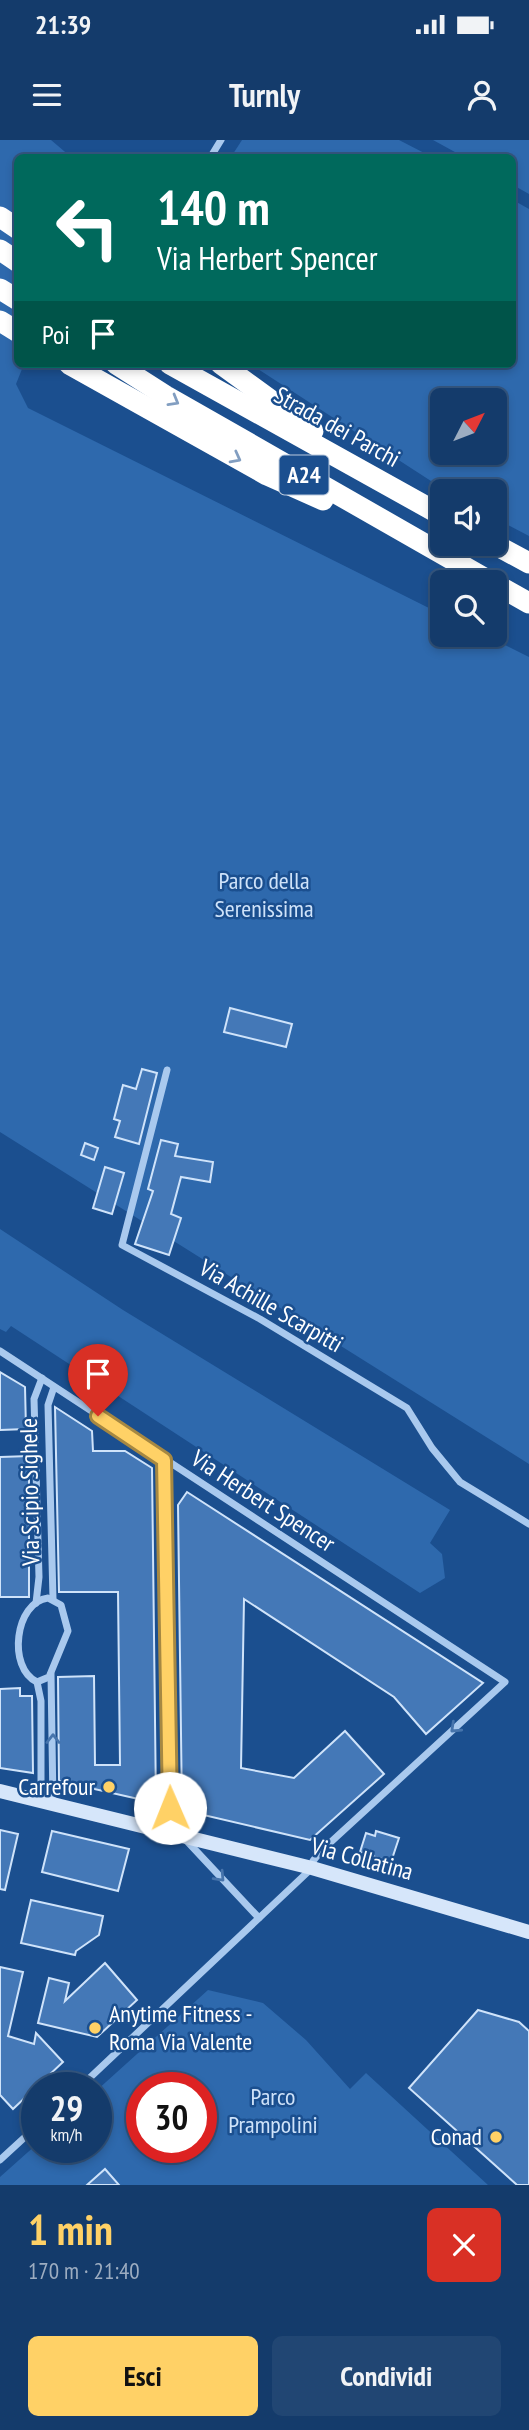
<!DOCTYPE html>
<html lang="it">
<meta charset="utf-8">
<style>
:root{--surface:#143b6b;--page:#214673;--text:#f1f3f6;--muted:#9dadc1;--line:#33557e;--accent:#ffd166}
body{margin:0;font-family:"PT Sans Narrow",sans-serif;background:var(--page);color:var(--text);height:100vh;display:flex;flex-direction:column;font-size:26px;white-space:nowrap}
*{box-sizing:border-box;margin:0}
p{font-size:23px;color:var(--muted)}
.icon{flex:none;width:38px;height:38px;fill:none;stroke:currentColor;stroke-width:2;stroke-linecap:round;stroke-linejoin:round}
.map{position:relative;height:2045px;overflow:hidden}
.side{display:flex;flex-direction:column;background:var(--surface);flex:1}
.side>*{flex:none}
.banner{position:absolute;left:14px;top:14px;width:502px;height:214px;border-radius:10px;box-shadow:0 4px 10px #0003,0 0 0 2px var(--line);background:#00695c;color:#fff;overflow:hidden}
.needle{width:46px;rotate:48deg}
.buttons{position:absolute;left:430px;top:248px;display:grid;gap:14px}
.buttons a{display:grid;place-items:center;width:77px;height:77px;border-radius:10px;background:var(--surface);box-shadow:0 4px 10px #0003,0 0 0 2px var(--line);font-size:35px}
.speed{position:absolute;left:21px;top:1932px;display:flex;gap:14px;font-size:35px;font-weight:700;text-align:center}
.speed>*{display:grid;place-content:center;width:91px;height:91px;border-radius:50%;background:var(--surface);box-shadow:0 4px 10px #0003,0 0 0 2px var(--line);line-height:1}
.speed small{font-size:18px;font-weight:400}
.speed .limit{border:10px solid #d22;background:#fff;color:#111}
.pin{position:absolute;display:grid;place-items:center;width:60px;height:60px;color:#fff;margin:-72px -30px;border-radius:50% 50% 50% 0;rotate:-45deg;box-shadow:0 0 7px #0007}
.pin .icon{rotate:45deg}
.me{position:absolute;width:77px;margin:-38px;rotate:359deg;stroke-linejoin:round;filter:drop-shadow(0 0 5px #0008)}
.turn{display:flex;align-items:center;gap:24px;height:147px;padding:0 28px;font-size:32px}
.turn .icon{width:91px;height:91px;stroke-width:2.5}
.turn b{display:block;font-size:49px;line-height:60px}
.then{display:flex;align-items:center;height:66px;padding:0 28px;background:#0003;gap:14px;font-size:26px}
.round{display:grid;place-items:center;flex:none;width:74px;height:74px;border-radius:10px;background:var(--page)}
.summary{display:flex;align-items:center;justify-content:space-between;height:119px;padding:0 28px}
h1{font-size:42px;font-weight:700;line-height:52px;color:var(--accent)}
.action{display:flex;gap:14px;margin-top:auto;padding:14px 28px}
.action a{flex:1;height:80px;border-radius:10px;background:var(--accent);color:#111;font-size:28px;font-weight:700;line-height:80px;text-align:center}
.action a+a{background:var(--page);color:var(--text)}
.status{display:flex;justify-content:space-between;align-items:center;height:49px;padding:0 35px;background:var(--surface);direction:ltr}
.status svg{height:19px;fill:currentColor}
header{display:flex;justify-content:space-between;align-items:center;height:91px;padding:0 28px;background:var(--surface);font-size:32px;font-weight:700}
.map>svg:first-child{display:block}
.green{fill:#2e69ad;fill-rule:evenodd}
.building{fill:#4478b7;stroke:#cfe3fa;stroke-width:2}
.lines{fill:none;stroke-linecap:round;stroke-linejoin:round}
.street{stroke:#a9c9ee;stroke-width:7}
.secondary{stroke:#d6e6fa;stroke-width:14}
.highway{stroke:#fff;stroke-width:21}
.oneway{stroke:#829ec1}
.oneway2{stroke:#4674ac}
.route-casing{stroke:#a68842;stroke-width:18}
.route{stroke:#ffd166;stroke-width:12}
.poi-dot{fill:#ffd166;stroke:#1b4f8f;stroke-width:2.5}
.labels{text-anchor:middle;stroke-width:5;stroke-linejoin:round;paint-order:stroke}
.shield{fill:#1b4f8f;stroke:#bbcadd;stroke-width:2}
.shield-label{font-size:23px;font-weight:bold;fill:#fff}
.street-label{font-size:24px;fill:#fff;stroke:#1b4f8f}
.park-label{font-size:24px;fill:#cfe3fa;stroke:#1b4f8f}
.poi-label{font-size:24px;fill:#fff;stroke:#1b4f8f;text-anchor:end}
</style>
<div class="status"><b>21:39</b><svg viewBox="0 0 49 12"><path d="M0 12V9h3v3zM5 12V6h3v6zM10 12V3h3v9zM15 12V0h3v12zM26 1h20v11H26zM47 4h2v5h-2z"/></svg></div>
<header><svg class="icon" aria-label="menu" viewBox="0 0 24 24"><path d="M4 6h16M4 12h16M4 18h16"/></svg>Turnly<svg class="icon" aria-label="person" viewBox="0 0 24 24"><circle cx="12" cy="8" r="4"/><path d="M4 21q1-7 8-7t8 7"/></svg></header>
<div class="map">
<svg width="529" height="2045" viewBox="0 0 529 2045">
<rect width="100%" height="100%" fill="#1b4f8f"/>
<g class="green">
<path d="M0 0H51L71 17 18 18V224H24L16 244 28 268 443 475V495H485L529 517V1324L0 992Z"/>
<path d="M242 0H399L432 17H231Z"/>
<path d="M433 0H529V54L513 45V18L464 17Z"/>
<path d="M513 60 529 69V396L495 378V352H448L250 224H513ZM443 261H495V313H443Z"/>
<path d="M0 1089 123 1170 450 1370 430 1403 442 1414 445 1438 420 1453 11 1186 6 1192 0 1189Z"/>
<path d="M208 1850 263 1863 306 1900 350 1949 366 1933 488 2045H0V2037L37 2004V2007H96V1951ZM142 1948H201V2007H142Z"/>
</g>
<g class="building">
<path d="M230 868 292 884 286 907 224 892Z"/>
<path d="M142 929 157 933 139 1004 115 997 120 981 114 979 123 945 136 949Z"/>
<path d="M161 1000 178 1004 175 1016 213 1022 210 1042 181 1037 171 1074 181 1078 169 1115 135 1104 153 1051 148 1049Z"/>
<path d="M85 1003 98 1008 94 1020 81 1015Z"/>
<path d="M105 1027 124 1033 112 1074 93 1068Z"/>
<path d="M0 1232 25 1247 26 1289 0 1290Z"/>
<path d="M55 1267 92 1291 93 1311H125L152 1328 156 1663 59 1641 58 1537 94 1536 95 1625H120L118 1452H59Z"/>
<path d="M29 1316V1457H0V1317Z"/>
<path d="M187 1352 483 1543 426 1594 394 1557 244 1459 241 1628 294 1638 345 1591 384 1634 310 1700 182 1670 178 1365Z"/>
<path d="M20 1548V1556H32L33 1633 0 1628V1549Z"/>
<path d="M0 1690 18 1694 5 1750 0 1749Z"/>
<path d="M52 1691 129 1709 118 1751 42 1732Z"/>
<path d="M376 1691 399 1698 391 1722 360 1712 366 1693 375 1696Z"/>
<path d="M31 1760 103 1776 99 1795 76 1811 75 1815 21 1803Z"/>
<path d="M105 1823 137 1860 97 1897 38 1883 49 1838 69 1843 65 1861Z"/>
<path d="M0 1827 23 1832 8 1896 34 1904 36 1893 63 1922 13 1969 0 1955Z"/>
<path d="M478 1870 519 1882 529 1891V2045H517L409 1948Z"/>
<path d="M105 2029 119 2045H87Z"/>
</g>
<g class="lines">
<g class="street">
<path d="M210 18 221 0"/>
<path d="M167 930 122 1105 260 1179 407 1268 432 1308 460 1342 529 1384"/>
<path d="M0 1211 505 1542 320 1712 313 1721 312 1728 79 1948"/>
<path d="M165 1319 169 1692"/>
<path d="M48 1458 61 1465 68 1491 49 1537 37 1542C7 1528 15 1462 48 1458Z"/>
<path d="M53 1459 48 1265 54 1247"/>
<path d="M36 1463 39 1437 34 1259 42 1238"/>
<path d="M51 1534 53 1664"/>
<path d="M37 1542 41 1561V1662"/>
<path d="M185 1699 259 1778"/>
<path d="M0 2020 37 1986"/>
</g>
<path class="secondary" d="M0 1651 312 1728 529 1792"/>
<g class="highway">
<path d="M0 77 18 89"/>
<path d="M0 110 18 122"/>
<path d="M0 149 18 160"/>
<path d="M0 181 18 192"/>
<path d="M69 224 267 335 323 360"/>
<path d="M116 224 166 256 493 443"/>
<path d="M170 224 443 376"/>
<path d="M221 224 313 291"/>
<path d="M494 404 529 423"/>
<path d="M495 444 529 463"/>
</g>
</g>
<defs><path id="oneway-chevron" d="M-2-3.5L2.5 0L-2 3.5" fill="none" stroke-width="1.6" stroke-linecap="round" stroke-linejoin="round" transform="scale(1.75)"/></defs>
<g class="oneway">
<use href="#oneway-chevron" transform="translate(174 261) rotate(30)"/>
<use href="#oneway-chevron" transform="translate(236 318) rotate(28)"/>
</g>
<g class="oneway2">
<use href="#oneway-chevron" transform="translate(455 1588) rotate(137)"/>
<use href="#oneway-chevron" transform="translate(53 1599) rotate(-90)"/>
<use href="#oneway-chevron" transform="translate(220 1737) rotate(47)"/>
</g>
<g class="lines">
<g class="route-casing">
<path id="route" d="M98 1276 164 1320 170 1668"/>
</g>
<use href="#route" class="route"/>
</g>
<g class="poi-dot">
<circle cx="109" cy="1647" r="7"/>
<circle cx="95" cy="1888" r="7"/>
<circle cx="496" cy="1997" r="7"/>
</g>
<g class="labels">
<rect class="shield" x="279.5" y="315.5" width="49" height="39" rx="5"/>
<g class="shield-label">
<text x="304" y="343">A24</text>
</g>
<g class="street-label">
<text transform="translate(337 287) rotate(29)" y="8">Strada dei Parchi</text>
<text transform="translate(271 1166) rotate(30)" y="8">Via Achille Scarpitti</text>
<text transform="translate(30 1352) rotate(-91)" y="8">Via Scipio Sighele</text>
<text transform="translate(263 1361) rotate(33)" y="8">Via Herbert Spencer</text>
<text transform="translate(362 1719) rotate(15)" y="8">Via Collatina</text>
</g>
<g class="park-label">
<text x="264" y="749">Parco della<tspan x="264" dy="28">Serenissima</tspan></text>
<text x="273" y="1965">Parco<tspan x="273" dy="28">Prampolini</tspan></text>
</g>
<g class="poi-label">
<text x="95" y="1655">Carrefour</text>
<text x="109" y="1882" text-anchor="start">Anytime Fitness -<tspan x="109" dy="28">Roma Via Valente</tspan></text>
<text x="482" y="2005">Conad</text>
</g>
</g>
</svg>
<div class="buttons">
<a><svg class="needle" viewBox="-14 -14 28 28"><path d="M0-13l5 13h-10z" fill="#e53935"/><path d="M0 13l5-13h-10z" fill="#9dadc1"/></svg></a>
<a><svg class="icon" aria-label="sound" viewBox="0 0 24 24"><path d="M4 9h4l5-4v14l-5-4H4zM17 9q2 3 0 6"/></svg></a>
<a><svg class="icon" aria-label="search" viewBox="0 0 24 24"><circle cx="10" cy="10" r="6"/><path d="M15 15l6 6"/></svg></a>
</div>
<div class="speed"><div>29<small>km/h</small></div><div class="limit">30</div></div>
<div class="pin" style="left:98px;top:1276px;background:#d93025"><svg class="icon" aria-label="arrive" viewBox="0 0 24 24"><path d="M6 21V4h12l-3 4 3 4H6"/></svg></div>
<svg class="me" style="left:170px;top:1668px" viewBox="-20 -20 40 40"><circle r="19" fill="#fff"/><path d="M0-13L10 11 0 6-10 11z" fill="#ffd166"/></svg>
<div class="banner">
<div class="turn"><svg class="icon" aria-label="left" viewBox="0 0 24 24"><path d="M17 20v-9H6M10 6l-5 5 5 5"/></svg><div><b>140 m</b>Via Herbert Spencer</div></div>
<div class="then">Poi<svg class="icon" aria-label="arrive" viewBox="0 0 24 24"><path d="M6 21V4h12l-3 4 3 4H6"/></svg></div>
</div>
</div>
<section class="side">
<div class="summary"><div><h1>1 min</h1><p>170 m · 21:40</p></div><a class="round" style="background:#d93025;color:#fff"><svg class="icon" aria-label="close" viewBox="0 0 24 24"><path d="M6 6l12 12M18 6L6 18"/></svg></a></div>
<div class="action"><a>Esci</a><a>Condividi</a></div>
</section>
